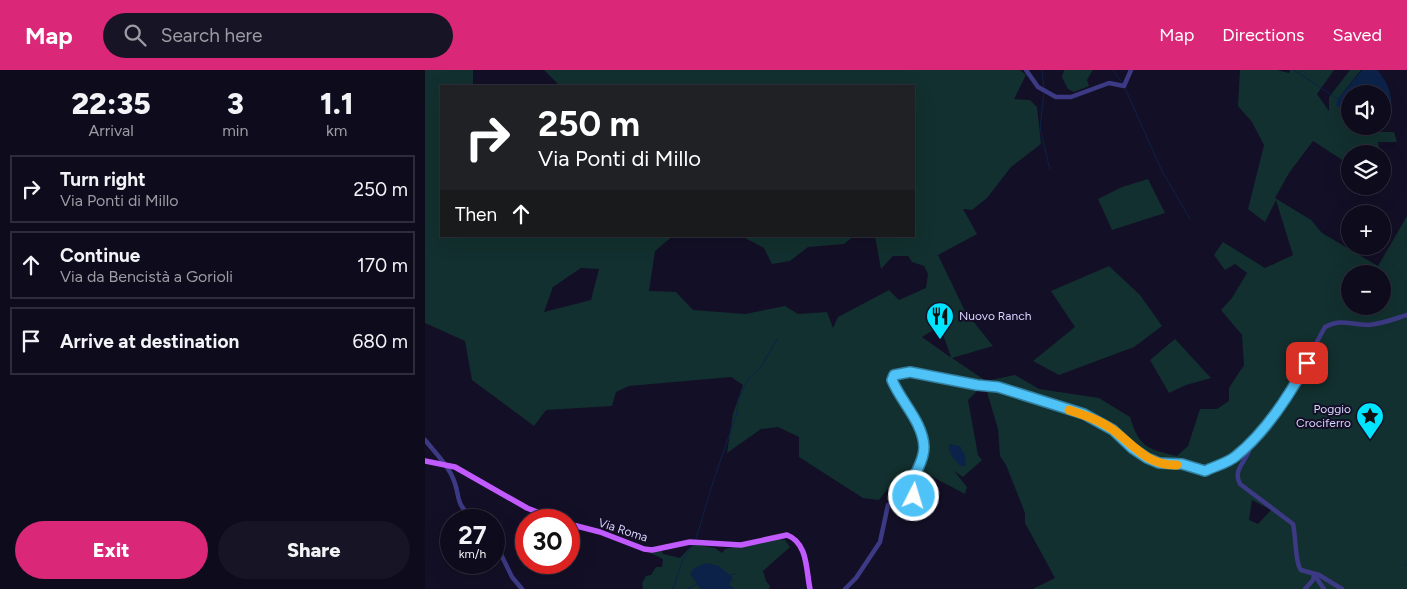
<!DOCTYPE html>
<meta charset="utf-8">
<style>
:root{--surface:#0e0b1c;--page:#171425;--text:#f1f3f6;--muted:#9b9ba3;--line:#2e2b3b;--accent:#db2777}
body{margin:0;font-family:Figtree,sans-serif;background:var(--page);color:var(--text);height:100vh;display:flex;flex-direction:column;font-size:19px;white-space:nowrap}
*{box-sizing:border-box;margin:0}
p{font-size:16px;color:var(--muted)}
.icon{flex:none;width:28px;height:28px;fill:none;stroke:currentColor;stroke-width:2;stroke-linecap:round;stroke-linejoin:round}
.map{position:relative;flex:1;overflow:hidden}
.drawer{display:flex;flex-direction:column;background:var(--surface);width:425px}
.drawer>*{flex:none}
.top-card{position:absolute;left:15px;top:15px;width:475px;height:152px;border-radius:0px;box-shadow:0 5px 20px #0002,0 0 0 1px var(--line);background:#202124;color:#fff;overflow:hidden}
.fabs{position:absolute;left:916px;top:15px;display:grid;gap:10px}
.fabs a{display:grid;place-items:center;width:50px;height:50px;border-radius:50%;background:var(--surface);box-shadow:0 5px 20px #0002,0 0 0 1px var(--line);font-size:25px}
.speed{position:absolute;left:15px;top:439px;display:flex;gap:10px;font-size:25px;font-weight:700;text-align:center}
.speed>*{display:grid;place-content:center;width:65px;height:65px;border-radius:50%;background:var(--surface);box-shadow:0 5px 20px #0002,0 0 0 1px var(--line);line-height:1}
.speed small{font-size:12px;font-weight:400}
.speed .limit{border:8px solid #d22;background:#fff;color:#111}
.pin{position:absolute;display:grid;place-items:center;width:42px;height:42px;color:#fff;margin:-21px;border-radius:10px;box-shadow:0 2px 8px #0006}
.me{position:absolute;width:55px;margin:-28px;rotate:5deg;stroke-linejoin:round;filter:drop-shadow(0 0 4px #0008)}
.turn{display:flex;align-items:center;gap:18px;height:105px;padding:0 15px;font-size:22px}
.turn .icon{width:65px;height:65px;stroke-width:2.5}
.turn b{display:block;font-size:35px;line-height:42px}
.then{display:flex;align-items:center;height:48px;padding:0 15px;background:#0003;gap:10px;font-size:19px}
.eta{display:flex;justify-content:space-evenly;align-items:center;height:85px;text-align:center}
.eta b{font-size:30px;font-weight:800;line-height:35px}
.cta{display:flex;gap:10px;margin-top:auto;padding:10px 15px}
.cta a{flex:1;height:58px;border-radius:30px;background:var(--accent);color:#fff;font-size:20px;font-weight:800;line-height:58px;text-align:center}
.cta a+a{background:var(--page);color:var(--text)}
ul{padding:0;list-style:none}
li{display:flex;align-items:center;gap:15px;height:68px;margin:0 10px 8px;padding:0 5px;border:2px solid var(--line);border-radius:0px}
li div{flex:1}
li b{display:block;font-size:19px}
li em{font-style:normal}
header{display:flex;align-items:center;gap:30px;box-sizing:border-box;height:70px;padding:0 25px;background:var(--accent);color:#fff}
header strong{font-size:24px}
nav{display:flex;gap:28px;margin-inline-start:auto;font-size:18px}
.search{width:350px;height:45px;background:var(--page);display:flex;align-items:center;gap:12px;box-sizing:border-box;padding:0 18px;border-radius:28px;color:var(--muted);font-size:19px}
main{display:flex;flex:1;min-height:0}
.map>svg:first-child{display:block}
.green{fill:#12302f;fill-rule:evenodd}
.water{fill:#0c2248}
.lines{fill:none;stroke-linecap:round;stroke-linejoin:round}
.stream{stroke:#0c2248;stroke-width:1}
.minor{stroke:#3d3a85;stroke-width:4.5}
.major{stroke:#c25bff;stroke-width:5.5}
.route-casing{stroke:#337fa1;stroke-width:12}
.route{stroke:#4fc3f7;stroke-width:9}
.slow{stroke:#f59e0b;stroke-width:9}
.labels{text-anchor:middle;stroke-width:4;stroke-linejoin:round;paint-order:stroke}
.poi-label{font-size:12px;fill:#d9d4ff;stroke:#130f26;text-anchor:start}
.street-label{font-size:12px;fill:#d9d4ff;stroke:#130f26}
</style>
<header>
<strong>Map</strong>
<div class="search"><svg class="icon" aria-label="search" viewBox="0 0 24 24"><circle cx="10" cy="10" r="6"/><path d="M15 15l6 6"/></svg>Search here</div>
<nav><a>Map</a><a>Directions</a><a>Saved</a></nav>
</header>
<main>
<section class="drawer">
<div class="eta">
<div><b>22:35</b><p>Arrival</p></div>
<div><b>3</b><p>min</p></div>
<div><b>1.1</b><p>km</p></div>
</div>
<ul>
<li><svg class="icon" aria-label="right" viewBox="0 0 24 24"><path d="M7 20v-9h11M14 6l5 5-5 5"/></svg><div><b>Turn right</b><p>Via Ponti di Millo</p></div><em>250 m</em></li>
<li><svg class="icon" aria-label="ahead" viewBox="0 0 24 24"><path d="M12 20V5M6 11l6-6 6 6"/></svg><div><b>Continue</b><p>Via da Bencistà a Gorioli</p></div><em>170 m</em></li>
<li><svg class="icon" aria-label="arrive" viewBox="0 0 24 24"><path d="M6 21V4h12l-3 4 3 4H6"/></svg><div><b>Arrive at destination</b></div><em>680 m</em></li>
</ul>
<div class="cta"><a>Exit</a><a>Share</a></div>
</section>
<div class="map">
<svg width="982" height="519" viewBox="0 0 982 519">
<rect width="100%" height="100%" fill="#130f26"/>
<g class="green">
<path d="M0 0H48V16H16V166H248L230 181 224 221 251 222 268 240 320 244 360 236 373 244 402 242 408 258 413 247 464 220 474 230 501 218 503 204 499 196 487 192 483 186H468L456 199 450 166H489V16H135L119 0H595L601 5 589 29 605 30 612 37 616 74 586 97 562 128 547 140 538 139 552 164 513 185 540 241 568 276 527 288 561 311 590 305 614 319 674 328 705 347C714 377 722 379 752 386L763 376 775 339H792L804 331V318L819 295 817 265 796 240 807 228 822 203 810 194 800 200 789 185 798 172 840 198 868 185 851 130 840 152 823 139 839 75 827 52 813 36 815 0H852L864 3 865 0H909L892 24 904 41V27L925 0H936L913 29 925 44V56H947L950 62H969L972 72H953L955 84H925V95L888 71 864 103 850 128 886 150 897 163 953 196 982 146V519H608L630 508 600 453V443L581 395 575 386 573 359 562 322 555 318 543 330 553 385 557 390 538 407 529 401 542 417 540 424 502 404 496 413 492 437 467 413 454 430 438 428 374 387V367L353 357 336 359 302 383 308 344 318 315 306 307 204 316 191 322 187 336 121 340 109 356 47 310 40 271 0 253ZM156 198 174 199 166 230 119 242 128 217ZM925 204H958V236H925ZM515 256 526 287H525L497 267ZM827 430 846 440 833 454 824 450Z"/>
<path d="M639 0H668L662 10 664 16 649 22 643 19 637 7Z"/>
<path d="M723 109 740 143 687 160 673 129 697 117Z"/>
<path d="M316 166H429L419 174 383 177 365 191 347 194 339 178Z"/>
<path d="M684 196 715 225 737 256 709 277 634 305 608 291 650 257 626 221Z"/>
<path d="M750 269 786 308 761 315 744 323 725 290Z"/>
<path d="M351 469 360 470 365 477 338 501 341 511 345 516 344 519H309L304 515 266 504 276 519H218L217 513 221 506 226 505 231 497H237L238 489 223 482 236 478 238 484 255 488 268 474 290 478 297 483 300 479Z"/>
</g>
<g class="water">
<path d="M937 0H952C964 13 974 36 958 49V24H925V45L911 35 913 29Z"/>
<path d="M524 374 535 376 540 385 541 396H536C530 391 522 382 524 374Z"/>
<path d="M281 493 294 496 308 508 304 514 309 519H276L265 504 269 498Z"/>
</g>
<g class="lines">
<g class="stream">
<path d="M617 0 619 19"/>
<path d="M688 0 698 14"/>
<path d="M869 0 913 29"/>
<path d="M700 18 737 101 765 149"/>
<path d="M619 23 615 58 625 100"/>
<path d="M271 469 289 409 312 343 313 330 323 309 336 297 352 269"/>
<path d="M979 495H982"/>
<path d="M305 505 311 504"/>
<path d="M248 519 257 491 268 475"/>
<path d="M262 519 272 514"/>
</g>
<g class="minor">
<path d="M601 0 613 17 631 27H646L684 13 699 16 706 0"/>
<path d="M0 370C9 381 20 392 26 404 38 427 26 432 51 450"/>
<path d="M825 374C826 389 806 398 815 414L868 454C871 466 870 493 876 500L894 505 917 519"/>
<path d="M69 470 87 507 97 519"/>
<path d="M890 506 899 519"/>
<path d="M420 519 431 508 455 472 463 435 470 434 484 442 491 437 487 408 497 391 499 376 494 358 469 316 467 310 469 305 485 302 552 315 573 317 672 350 688 360 718 386 734 393 757 394 780 401 809 387 825 374 860 331 900 257C916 248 926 255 943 255 957 254 969 249 982 245"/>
<path d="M880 519 888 510 889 504"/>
</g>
<g class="major">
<path d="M0 391 30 397 102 438 132 450"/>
<path d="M144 454 175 462 219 479 227 480 265 472 316 475 362 465C383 473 381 500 385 519"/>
</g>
</g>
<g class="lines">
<g class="route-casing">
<path id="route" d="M489 426C483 405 499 397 499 377 498 352 476 332 467 310L469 305 485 302 552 315 573 317 659 344 688 360 707 378 722 388 734 393 757 394 780 401C790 396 803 393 811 386 841 362 864 326 882 293"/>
</g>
<use href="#route" class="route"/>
<path class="slow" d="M644 340C659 345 674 350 687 359 709 375 722 396 752 395"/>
</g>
<defs>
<g id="restaurant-pin" transform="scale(1.4375)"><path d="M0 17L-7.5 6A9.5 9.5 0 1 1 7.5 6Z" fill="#00e5ff" stroke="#130f26"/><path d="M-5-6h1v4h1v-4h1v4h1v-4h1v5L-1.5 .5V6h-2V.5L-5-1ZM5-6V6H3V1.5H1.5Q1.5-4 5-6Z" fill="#111"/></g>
<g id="sight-pin" transform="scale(1.4375)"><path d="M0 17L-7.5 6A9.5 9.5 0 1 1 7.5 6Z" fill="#00e5ff" stroke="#130f26"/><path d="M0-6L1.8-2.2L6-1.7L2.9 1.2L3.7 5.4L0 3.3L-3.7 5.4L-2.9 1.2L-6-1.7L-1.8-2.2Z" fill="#111"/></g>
</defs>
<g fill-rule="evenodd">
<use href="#restaurant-pin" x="515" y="246"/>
<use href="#sight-pin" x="945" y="346"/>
</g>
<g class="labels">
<g class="poi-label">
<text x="534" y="250">Nuovo Ranch</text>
<text x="926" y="343" text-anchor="end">Poggio<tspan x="926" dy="14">Crociferro</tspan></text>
</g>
<g class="street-label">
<text transform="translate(198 460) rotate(18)" y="4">Via Roma</text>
</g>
</g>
</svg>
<div class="fabs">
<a><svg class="icon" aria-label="sound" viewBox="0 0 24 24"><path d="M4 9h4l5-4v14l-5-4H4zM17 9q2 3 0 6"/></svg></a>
<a><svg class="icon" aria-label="layers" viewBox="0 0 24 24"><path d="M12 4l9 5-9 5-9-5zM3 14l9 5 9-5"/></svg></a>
<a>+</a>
<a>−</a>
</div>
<div class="speed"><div>27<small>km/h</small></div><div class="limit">30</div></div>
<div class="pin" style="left:882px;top:293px;background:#d93025"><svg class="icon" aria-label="arrive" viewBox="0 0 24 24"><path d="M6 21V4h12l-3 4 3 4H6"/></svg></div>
<svg class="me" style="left:489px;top:426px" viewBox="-20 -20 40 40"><circle r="17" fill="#4fc3f7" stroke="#fff" stroke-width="3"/><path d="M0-11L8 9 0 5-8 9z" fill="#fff"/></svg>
<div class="top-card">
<div class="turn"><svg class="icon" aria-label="right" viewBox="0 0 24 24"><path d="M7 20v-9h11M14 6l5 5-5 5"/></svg><div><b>250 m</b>Via Ponti di Millo</div></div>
<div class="then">Then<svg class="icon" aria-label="ahead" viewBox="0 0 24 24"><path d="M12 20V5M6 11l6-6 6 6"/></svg></div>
</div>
</div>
</main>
